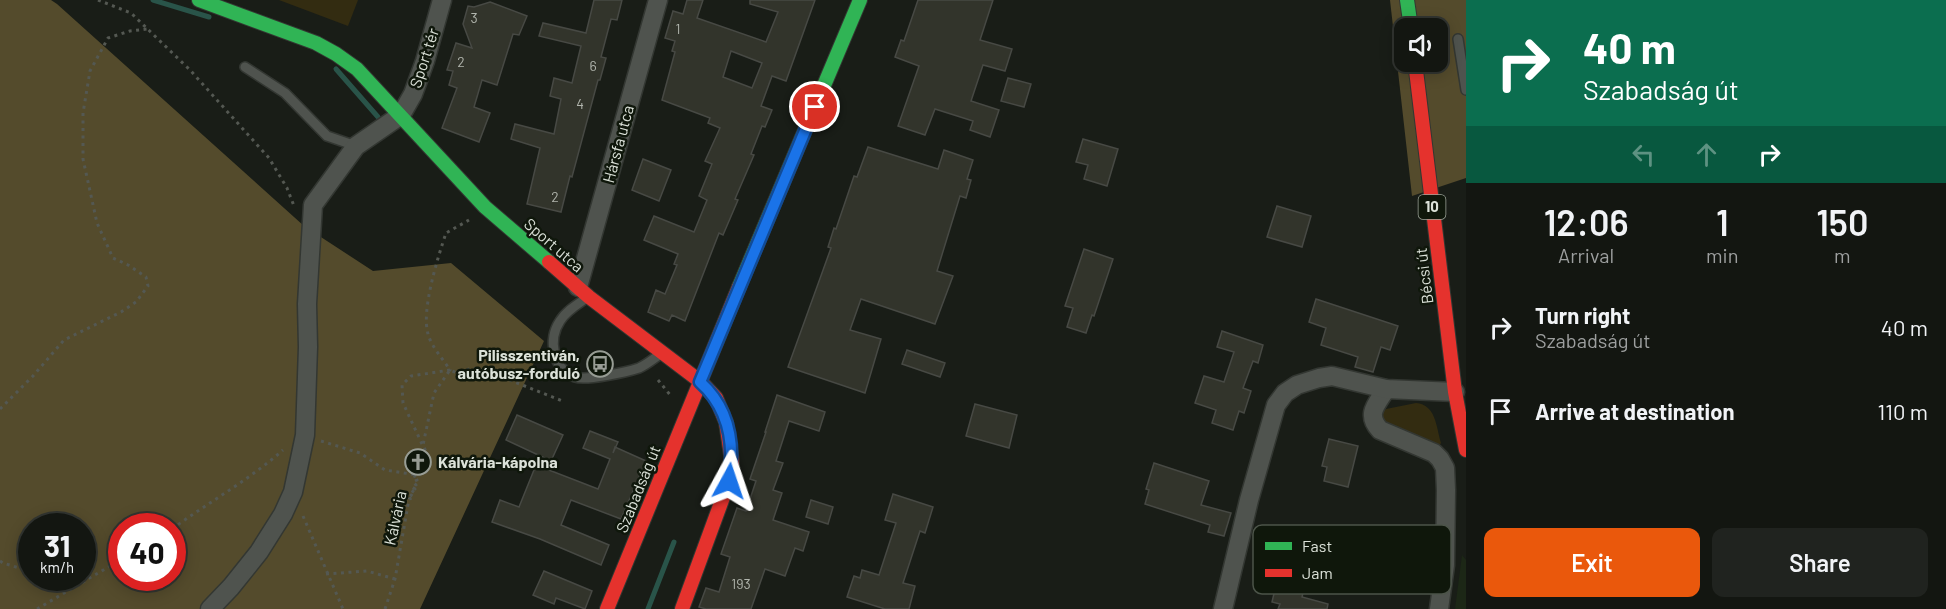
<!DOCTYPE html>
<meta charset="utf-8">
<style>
:root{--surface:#131611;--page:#20231f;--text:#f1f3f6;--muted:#9d9f9f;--line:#323531;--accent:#ea580c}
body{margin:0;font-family:Barlow,sans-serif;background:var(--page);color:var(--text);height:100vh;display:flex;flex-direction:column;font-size:22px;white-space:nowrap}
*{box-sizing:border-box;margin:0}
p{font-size:20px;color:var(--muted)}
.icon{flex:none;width:33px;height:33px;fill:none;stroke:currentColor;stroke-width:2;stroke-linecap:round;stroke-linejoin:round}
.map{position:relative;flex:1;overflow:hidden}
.side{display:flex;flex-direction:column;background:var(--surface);width:480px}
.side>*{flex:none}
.guide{background:#0b6e4f;color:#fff;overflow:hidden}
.buttons{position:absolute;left:1394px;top:18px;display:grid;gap:12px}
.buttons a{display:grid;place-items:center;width:54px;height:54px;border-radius:12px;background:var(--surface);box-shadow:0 3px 15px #0003,0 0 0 2px var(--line);font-size:30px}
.speed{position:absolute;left:18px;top:513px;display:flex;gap:12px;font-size:30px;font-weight:700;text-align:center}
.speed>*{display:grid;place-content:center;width:78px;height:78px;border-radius:50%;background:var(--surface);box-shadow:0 3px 15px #0003,0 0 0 2px var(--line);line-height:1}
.speed small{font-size:15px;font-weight:400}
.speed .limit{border:9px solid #d22;background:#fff;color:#111}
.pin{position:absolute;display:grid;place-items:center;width:51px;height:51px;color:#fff;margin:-26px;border:3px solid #fff;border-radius:50%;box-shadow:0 2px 6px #0007}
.me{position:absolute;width:66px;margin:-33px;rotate:5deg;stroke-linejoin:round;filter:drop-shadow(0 0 4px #0008)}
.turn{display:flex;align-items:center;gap:21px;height:126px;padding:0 18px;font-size:27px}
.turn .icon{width:78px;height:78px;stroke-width:2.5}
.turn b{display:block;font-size:42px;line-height:51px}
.lanes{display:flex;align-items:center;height:57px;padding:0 18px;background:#0003;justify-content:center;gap:30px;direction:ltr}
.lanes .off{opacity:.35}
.eta{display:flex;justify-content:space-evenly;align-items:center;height:102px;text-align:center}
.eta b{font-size:36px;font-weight:600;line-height:42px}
.button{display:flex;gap:12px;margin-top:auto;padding:12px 18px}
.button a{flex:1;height:69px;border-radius:12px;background:var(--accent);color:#fff;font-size:24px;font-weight:600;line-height:69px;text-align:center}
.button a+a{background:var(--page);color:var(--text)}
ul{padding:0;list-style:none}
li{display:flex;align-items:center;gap:18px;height:84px;padding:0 18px}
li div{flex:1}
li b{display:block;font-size:22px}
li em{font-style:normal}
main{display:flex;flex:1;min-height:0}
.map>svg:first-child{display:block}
.built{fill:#1c2716}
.green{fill:#332c11}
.forest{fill:#544b2c;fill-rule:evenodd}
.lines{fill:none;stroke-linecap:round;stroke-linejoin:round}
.stream{stroke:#295449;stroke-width:5}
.building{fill:#32342b;stroke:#474944;stroke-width:1.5;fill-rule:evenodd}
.lane-casing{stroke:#333732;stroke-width:12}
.street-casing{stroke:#333732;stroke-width:21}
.fast-casing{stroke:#333732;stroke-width:16}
.jam-casing{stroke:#333732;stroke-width:16}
.path{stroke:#545852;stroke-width:3;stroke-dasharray:3 4.5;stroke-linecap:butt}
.lane{stroke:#4f534e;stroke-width:9}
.street{stroke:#4f534e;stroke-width:18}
.fast{stroke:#30b455;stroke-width:14}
.jam{stroke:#e5322d;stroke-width:14}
.route-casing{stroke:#114b97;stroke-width:15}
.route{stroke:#1a73e8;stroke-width:10}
.labels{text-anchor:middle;stroke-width:5;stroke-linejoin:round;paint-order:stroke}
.number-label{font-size:14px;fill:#b2b6ae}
.shield{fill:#0f170b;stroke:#9ea59b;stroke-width:1.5}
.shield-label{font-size:15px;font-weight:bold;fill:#dce2d9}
.street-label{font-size:16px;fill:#dce2d9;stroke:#0f170b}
.poi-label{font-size:16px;font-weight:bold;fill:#dce2d9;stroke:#0f170b;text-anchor:end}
.key{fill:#0f170b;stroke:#4c5449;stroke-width:1.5}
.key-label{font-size:16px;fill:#dce2d9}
</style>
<main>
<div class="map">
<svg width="1466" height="609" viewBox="0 0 1466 609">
<rect width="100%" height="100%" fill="#191d17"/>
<path class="built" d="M1462 555 1466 560V609H1455Z"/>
<g class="green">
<path d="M279 0H358L348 26Z"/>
<path d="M1416 403C1436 405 1436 426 1441 443L1439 446 1385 423 1381 419V413L1386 409Z"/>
</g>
<g class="forest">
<path d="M0 0H51L57 4 304 226 373 271 451 263 544 341 420 609H0ZM32 526H82V578H32ZM122 526H172V578H122Z"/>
<path d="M1390 0H1466V178L1412 196ZM1404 28H1437V62H1404Z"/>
</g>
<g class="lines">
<g class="stream">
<path d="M153 0 209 17"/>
<path d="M336 69 378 117"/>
<path d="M648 609 674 542"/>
</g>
</g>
<g class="building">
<path d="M594 0H622L617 20 611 19 601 57 606 58 600 80H598L572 177 570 176 561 212 527 204 540 148 511 139 515 124 554 134 561 99 550 96 554 78 572 83 581 46 539 36 543 23 586 33Z"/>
<path d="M687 0H703L697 18 766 42 778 12 750 4V0H815L786 81 772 76 761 106 772 110 765 127 762 126 751 154 754 155 735 199 738 200 723 235 719 233 685 321 672 315 669 321 648 312 656 290 665 294 677 265 674 264 678 254 644 240 654 216 694 232 707 200 699 196 712 164 705 161 720 128 708 123 710 118 662 100 675 52 672 51 675 41 665 38 673 11 683 14ZM731 51 762 63 752 88 723 77Z"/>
<path d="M918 0H993L980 40 1012 49 1005 71 983 65 971 101 999 110 990 137 970 130 973 121 935 109 925 135 898 126 919 66 895 57 901 40 904 41Z"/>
<path d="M490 2 527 16 519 35 513 34 497 85 482 80 474 107 490 113 479 142 442 128 457 88 449 85 453 71 447 70 456 43 472 48 463 24 468 6 474 7Z"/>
<path d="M1008 78 1031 84 1024 107 1001 101Z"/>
<path d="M1083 139 1118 149 1107 186 1084 179 1088 165 1076 162Z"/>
<path d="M868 147 938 169 944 150 973 160 967 179 971 180 966 198 960 196 937 271 953 276 935 324 861 299 850 330 881 339 865 393 788 367 831 248 828 247 834 228 836 229 854 176 857 177Z"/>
<path d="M643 159 671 170 659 201 632 190Z"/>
<path d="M1277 206 1311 216 1302 247 1267 237Z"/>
<path d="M1084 249 1113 259 1094 316 1092 315 1086 333 1067 327 1073 308 1065 306Z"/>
<path d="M1316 299 1398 326 1390 350 1381 347 1373 372 1355 367 1358 357 1321 345 1326 328 1309 322Z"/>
<path d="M1222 331 1263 345 1258 363 1253 361 1243 388 1251 391 1244 413 1239 411 1233 430 1212 423 1216 410 1195 403 1204 376 1224 382 1234 352 1217 347Z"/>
<path d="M907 350 945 363 940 377 902 364Z"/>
<path d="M777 395 825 412 819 431 789 421 776 461 783 463 773 490 782 493 773 520 809 532 803 551 795 548 785 576 765 569 751 609H706L699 607 706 588 719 592 730 557 721 554 737 508 746 511 756 481 750 479 766 432H765Z"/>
<path d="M975 404 1017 415 1009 448 966 436Z"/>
<path d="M517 415 563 435 551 461 506 440Z"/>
<path d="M590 431 618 442 613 453 615 447 646 461 621 519 571 500 561 525 609 545 601 565 540 539 492 522 500 500 519 507 536 465 598 489 610 459 583 448Z"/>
<path d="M1329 439 1358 446 1348 487 1324 481 1327 467 1322 466Z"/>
<path d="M1154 463 1209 481 1201 505 1231 513 1224 536 1208 532 1210 525 1145 504 1149 490 1146 489Z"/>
<path d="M893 494 933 507 925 533 920 531 903 583 915 586 909 609H885L847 597 854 576 860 578 862 570 879 575 896 523 885 520Z"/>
<path d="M811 500 833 507 828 524 806 517Z"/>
<path d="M1283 556 1310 563 1302 597 1328 604 1327 609H1278L1280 604 1272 602Z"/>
<path d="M544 571 592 591 585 609 556 598 554 604 533 595Z"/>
</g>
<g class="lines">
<g class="lane-casing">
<g id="lane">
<path d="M1458 39 1466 90"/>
<path d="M245 67 285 93 327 136 356 146"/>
<path d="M588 297C578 304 566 311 560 321 548 339 552 369 575 377 586 381 627 372 639 368 646 365 652 360 659 355"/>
</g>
</g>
<g class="street-casing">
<g id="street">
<path d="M578 287 658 0"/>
<path d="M1386 389C1377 404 1365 414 1380 430L1434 453 1440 459 1445 468 1446 490 1445 565 1439 609"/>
<path d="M210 609 231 587 259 552 283 514 293 492 305 435 308 347 307 304 313 205 356 146 401 115 413 94 425 61 442 0"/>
<path d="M1223 609 1249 500 1276 405 1285 393 1297 385 1319 378 1332 376 1386 389 1455 392"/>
</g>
</g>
<g class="fast-casing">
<g id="fast">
<path d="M199 0 316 43 336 54 357 69 485 207 549 262"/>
<path d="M1407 0 1411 28"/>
<path d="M739 287 860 0"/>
</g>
</g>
<g class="jam-casing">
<g id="jam">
<path d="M1415 62 1455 392 1466 450"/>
<path d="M549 262 589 297 701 382 716 398 726 422 732 462 729 481 682 609"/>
<path d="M607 609 739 287"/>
</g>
</g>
<g class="path">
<path d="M98 0 131 13 190 70 269 158 287 188 294 206"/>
<path d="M658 380 671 396"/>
<path d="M0 409 33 376 64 340 121 312 136 302 148 286 146 277 128 265 113 258 97 223 83 159V113L90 71 108 38 130 31 147 29"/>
<path d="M321 441 360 453 385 470 417 475 426 472 428 456 423 445 434 393 450 370 457 373 472 368 487 371 565 402"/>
<path d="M422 444 403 403 402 385 411 376 450 370C443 359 431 346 428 334 421 310 438 257 446 233L469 220"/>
<path d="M303 516 343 609"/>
<path d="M172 529C209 502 249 480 283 450"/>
<path d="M0 561 3 563 32 572"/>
<path d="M326 574 367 571 395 579"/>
<path d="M44 578 70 588"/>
<path d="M37 609 122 559"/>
<path d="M385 609 395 579 409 499 414 497 411 495 415 493 411 490 415 489 412 487 416 485 413 482 417 480 413 477 417 475"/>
</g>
<use href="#lane" class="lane"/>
<use href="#street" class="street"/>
<use href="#fast" class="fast"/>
<use href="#jam" class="jam"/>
</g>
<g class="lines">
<g class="route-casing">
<path id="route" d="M729 481C735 444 729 408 700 382L815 107"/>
</g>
<use href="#route" class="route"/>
</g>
<defs>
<g id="bus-ring" transform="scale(1.35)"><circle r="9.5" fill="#0f170b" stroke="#989d95" stroke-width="1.5"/><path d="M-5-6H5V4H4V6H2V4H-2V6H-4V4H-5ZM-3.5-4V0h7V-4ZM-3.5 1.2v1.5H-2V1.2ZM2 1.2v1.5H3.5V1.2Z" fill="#989d95"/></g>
<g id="church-ring" transform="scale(1.35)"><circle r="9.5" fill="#0f170b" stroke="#989d95" stroke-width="1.5"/><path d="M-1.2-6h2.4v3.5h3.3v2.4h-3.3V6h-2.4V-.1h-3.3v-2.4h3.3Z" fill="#989d95"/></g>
</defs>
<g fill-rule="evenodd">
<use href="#bus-ring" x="600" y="364"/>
<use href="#church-ring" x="418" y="462"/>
</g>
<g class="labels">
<g class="number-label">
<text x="474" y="23">3</text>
<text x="678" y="34">1</text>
<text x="461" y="67">2</text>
<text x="593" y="71">6</text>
<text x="580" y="109">4</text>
<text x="555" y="202">2</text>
<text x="741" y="589">193</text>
</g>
<rect class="shield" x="1418.5" y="195" width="27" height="24" rx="4.5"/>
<g class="shield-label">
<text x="1432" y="212">10</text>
</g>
<g class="street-label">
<text transform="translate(424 58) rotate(-72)" y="6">Sport tér</text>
<text transform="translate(618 144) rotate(-75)" y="6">Hársfa utca</text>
<text transform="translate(554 245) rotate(41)" y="6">Sport utca</text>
<text transform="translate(1424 276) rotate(-97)" y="6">Bécsi út</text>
<text transform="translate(638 489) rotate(-68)" y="6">Szabadság út</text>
<text transform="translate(395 518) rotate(-78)" y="6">Kálvária</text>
</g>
<g class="poi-label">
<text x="580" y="361">Pilisszentiván,<tspan x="580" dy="18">autóbusz-forduló</tspan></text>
<text x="438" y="468" text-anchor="start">Kálvária-kápolna</text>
</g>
</g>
<rect x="1253" y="525" width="198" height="69" rx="9" class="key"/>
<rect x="1265" y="542" width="27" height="8" fill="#30b455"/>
<rect x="1265" y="569" width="27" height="8" fill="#e5322d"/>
<g class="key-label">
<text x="1302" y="552">Fast</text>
<text x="1302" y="579">Jam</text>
</g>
</svg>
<div class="buttons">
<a><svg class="icon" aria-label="sound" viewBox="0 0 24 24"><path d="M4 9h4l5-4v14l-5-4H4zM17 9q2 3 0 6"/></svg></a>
</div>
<div class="speed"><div>31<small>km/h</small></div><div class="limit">40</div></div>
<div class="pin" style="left:815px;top:107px;background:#d93025"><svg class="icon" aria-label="arrive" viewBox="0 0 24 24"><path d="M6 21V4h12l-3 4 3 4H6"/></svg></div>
<svg class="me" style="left:729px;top:481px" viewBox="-20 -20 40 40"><path d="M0-17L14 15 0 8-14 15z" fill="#1a73e8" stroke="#fff" stroke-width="4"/></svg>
</div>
<section class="side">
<div class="guide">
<div class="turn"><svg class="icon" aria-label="right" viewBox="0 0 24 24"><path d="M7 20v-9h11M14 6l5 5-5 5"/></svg><div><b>40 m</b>Szabadság út</div></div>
<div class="lanes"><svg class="icon off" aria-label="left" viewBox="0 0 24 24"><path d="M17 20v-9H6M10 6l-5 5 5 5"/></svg><svg class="icon off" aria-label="ahead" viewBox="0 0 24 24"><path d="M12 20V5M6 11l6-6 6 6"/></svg><svg class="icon" aria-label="right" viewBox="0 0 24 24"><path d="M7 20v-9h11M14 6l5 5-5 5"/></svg></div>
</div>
<div class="eta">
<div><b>12:06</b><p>Arrival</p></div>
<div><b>1</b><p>min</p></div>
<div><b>150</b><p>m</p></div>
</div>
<ul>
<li><svg class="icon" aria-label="right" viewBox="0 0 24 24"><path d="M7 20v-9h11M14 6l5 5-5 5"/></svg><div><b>Turn right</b><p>Szabadság út</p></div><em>40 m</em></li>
<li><svg class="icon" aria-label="arrive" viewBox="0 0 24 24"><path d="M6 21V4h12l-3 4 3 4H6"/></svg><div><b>Arrive at destination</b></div><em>110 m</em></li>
</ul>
<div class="button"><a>Exit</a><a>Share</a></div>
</section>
</main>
